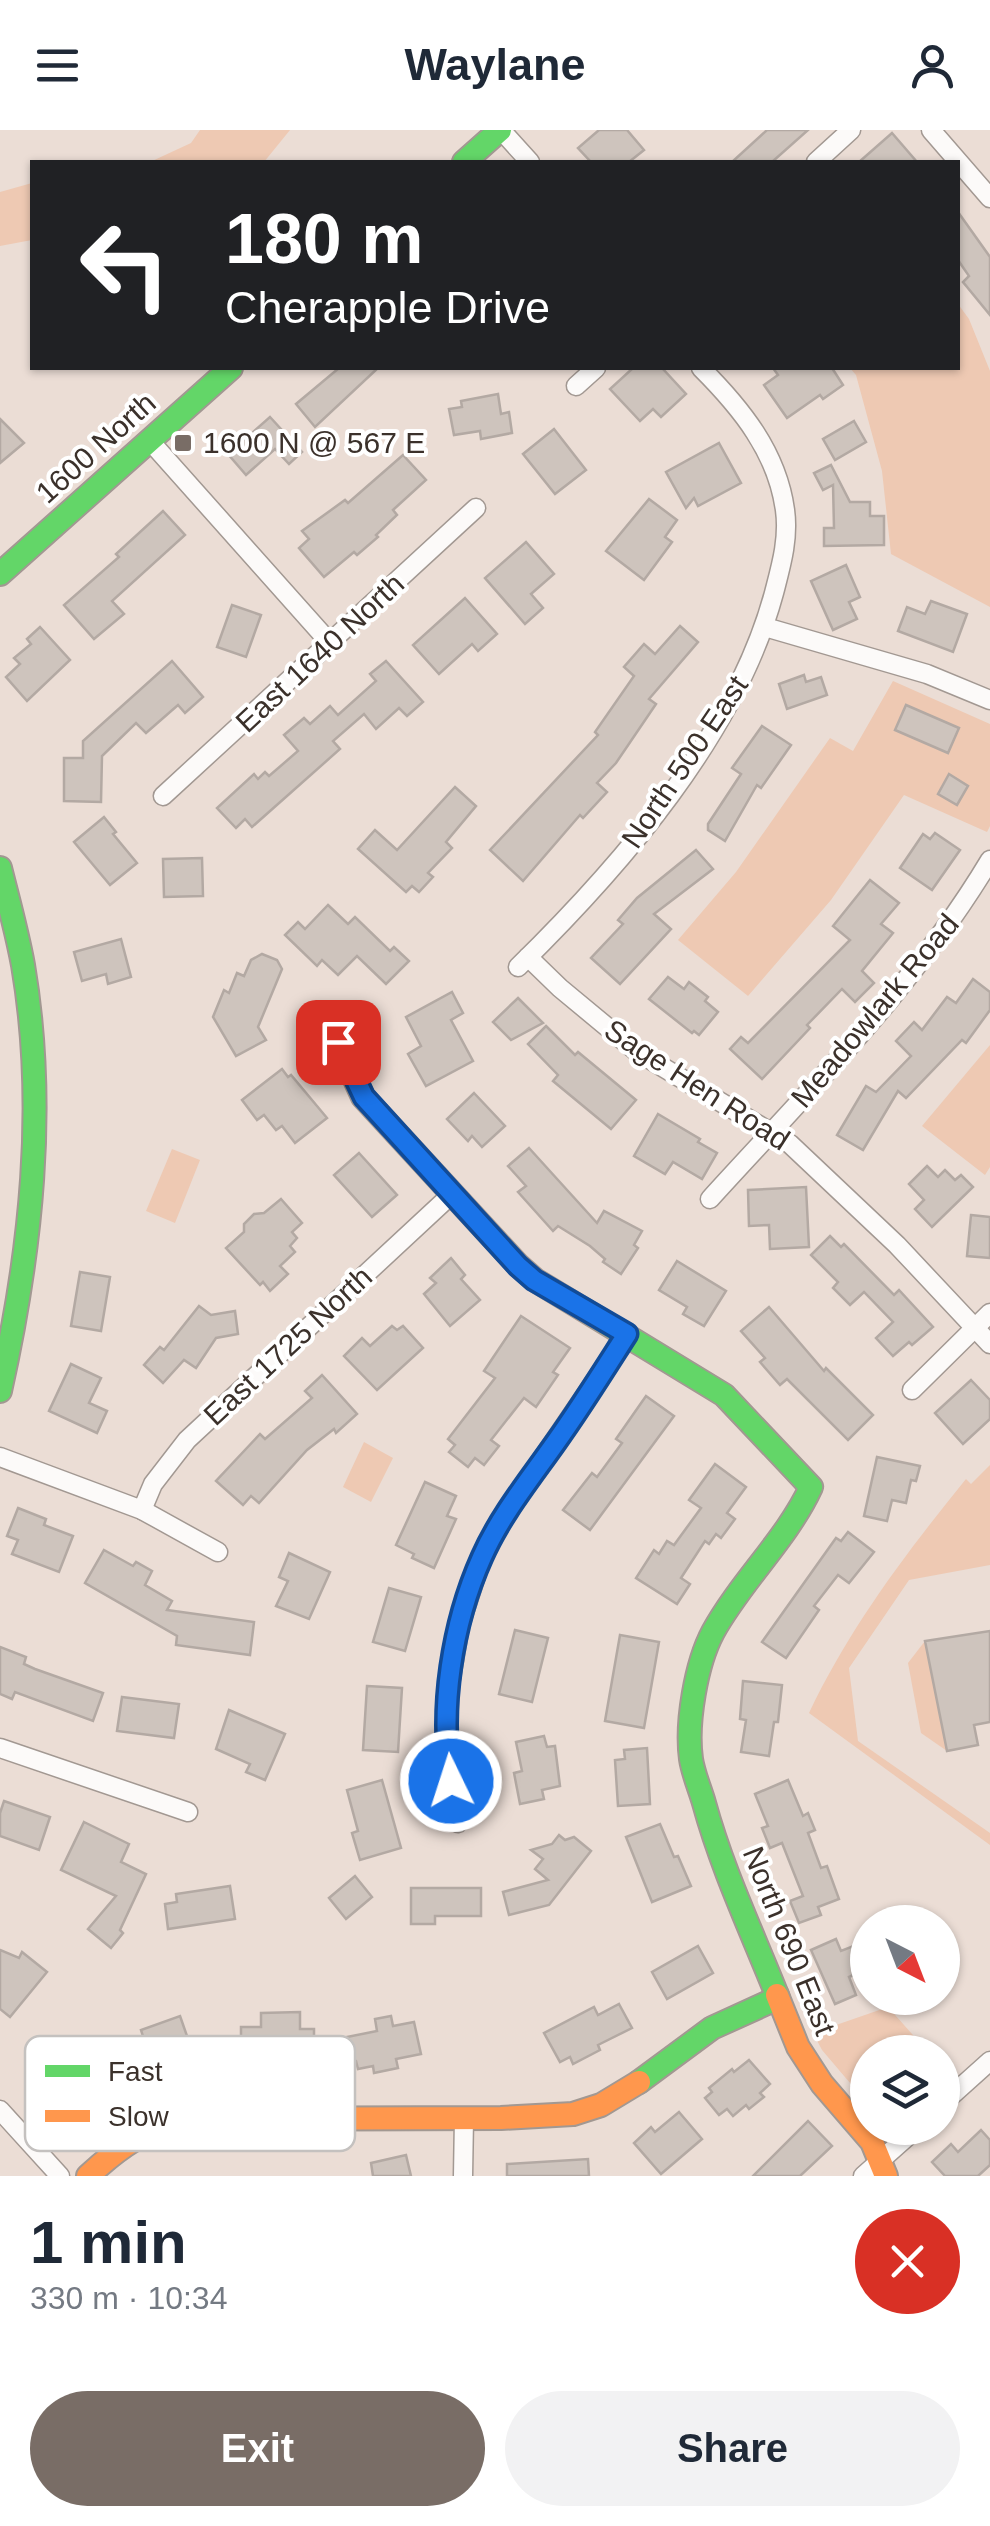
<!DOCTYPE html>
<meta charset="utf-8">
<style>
:root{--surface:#fff;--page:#f2f2f3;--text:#1f2937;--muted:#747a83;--accent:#796d66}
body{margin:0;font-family:Helvetica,sans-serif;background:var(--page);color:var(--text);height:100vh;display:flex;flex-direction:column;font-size:38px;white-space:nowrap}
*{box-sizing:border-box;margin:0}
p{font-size:32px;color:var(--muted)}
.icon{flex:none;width:55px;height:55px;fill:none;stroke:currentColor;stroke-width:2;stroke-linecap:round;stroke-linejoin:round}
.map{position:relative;height:2046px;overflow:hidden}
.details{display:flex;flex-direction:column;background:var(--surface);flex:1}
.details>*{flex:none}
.banner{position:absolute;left:30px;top:30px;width:930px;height:210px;border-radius:0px;box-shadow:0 2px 8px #0004;background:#202124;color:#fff;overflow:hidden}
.needle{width:65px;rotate:138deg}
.controls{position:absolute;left:850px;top:1775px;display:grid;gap:20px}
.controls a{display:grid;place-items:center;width:110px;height:110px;border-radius:50%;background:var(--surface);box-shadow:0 2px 8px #0004;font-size:50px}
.pin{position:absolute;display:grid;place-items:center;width:85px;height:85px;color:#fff;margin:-42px;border-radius:20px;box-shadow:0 5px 15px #0006}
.me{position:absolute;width:110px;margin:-55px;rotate:356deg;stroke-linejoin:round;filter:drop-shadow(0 0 8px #0008)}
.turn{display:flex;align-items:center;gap:35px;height:210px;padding:0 30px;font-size:45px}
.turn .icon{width:130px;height:130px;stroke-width:2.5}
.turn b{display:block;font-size:70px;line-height:85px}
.round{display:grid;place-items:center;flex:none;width:105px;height:105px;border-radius:52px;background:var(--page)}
.summary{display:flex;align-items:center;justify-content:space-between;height:170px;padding:0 30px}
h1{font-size:60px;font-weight:800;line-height:75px}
.primary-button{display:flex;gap:20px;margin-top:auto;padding:20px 30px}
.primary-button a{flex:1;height:115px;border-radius:60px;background:var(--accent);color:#fff;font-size:40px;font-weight:800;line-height:115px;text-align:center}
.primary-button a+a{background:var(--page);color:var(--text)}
header{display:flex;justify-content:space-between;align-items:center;height:130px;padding:0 30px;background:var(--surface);font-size:45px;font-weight:800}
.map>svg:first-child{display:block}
.green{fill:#eec9b3}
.building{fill:#cec4bd;stroke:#b3a9a3;stroke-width:2.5}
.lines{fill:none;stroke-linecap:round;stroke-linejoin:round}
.street-casing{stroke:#a29892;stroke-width:21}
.fast-casing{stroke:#a29892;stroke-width:26}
.slow-casing{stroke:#a29892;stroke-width:26}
.street{stroke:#fcfaf9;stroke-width:18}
.fast{stroke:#63d668;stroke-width:22}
.slow{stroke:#ff974d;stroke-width:22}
.route-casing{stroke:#114b97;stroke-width:25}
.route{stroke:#1a73e8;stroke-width:18}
.poi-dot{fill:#796d66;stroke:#fff;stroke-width:4}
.labels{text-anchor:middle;stroke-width:8;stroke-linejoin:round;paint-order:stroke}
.poi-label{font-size:30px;fill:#3b312b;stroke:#fff;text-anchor:start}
.street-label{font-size:30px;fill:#3b312b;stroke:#fff}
.key{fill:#fff;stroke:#c4c1bf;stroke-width:2.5}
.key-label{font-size:28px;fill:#3b312b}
</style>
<header><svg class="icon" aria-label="menu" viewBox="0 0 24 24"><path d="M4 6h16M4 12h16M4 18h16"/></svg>Waylane<svg class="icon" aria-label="person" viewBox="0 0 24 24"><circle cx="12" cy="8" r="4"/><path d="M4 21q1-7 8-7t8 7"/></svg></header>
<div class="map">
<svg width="990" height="2046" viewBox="0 0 990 2046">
<rect width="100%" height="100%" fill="#ebddd5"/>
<g class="green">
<path d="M200 0H290L264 32H150L191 13Z"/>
<path d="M32 53V110L0 116V62Z"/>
<path d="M958 174 969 189 990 241V477L891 424 882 341 856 245 850 238H958Z"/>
<path d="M893 551 990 594V696L987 702 904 665 831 770 748 866 678 810 736 742 830 608 853 621Z"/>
<path d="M990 915V1037L985 1045 922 996Z"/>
<path d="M172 1019 200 1030 175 1093 146 1081Z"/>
<path d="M364 1312 393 1328 371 1372 343 1357Z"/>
<path d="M990 1335V1435L909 1450 849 1538 858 1611 990 1703V1715L809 1583C850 1497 906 1423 966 1349L971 1354Z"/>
<path d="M925 1511 947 1621 921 1603 908 1533Z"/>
<path d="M888 1877 928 1922H868L867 1973 822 1920 813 1903Z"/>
</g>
<g class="building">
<path d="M599 0H627L644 20 629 32H591L578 18Z"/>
<path d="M767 0H808L772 32H732Z"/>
<path d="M892 3 917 32H859Z"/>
<path d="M958 82 990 127V185L963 152 969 146 958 130Z"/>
<path d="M339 238H378L315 297 296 274Z"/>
<path d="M633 238H662L686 264 661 287 653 279 640 291 610 259Z"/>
<path d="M773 238H832L843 255 823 269 820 265 787 288 764 255 778 245Z"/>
<path d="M498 264 501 284 509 282 512 303 481 309 480 301 454 305 449 279 462 277 461 271Z"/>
<path d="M270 287 302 322 289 334 275 319 246 345 228 324Z"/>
<path d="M0 289 24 313 0 333Z"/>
<path d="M854 291 866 312 835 330 823 309Z"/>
<path d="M554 299 586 340 555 364 523 324Z"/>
<path d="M719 313 741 353 698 376 694 368 686 378 666 342Z"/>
<path d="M403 325 426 350 393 380 397 385 376 405 378 407 357 425 354 422 324 447 299 418 309 409 302 401 345 370 348 373Z"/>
<path d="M831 335 850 372H870V386H884V415L824 416V398H834L833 355 823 360 814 343Z"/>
<path d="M649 369 677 390 665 407 672 412 644 450 606 421Z"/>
<path d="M163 381 185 405 112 471 124 484 94 509 64 475 119 427 116 424Z"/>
<path d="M526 412 554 444 531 464 543 478 525 494 485 448Z"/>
<path d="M846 435 860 467 849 472 857 489 833 500 811 451Z"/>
<path d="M465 468 497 504 478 521 472 514 439 544 413 515Z"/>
<path d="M931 471 967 484 953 522 898 501 907 477 925 484Z"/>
<path d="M232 475 261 485 246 527 217 517Z"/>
<path d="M680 496 698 512 649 569 656 574 616 633 597 653 607 662 583 688 580 685 523 751 490 720 598 605 595 602 634 546 624 537 644 514 655 524Z"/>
<path d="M40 497 70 530 27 571 6 547 20 534 14 528 31 514 27 509Z"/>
<path d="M172 531 203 567 185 583 178 575 146 603 136 593 102 626 101 672 64 671V628H83V611Z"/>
<path d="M386 531 423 572 407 586 399 578 376 599 364 584 333 611 340 619 252 697 245 689 236 698 217 678 254 644 258 649 265 642 269 646 298 621 284 605 304 588 310 594 330 576 338 585 376 551 370 544Z"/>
<path d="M804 545 806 552 821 547 827 565 787 579 779 554Z"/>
<path d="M906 575 959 598 948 623 895 600Z"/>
<path d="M762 596 791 615 761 658 757 655 725 711 708 700V694L741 644 732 638Z"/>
<path d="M949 644 968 656 957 675 938 664Z"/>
<path d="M455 657 476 676 446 712 452 718 428 743 433 747 419 762 412 756 406 762 358 719 375 700 397 720Z"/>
<path d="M104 687 116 702 113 704 137 733 110 755 74 712Z"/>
<path d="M935 703 960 720 932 760 900 738 923 704 930 709Z"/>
<path d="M696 720 713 739 654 784 671 799 620 854 591 828 623 794 618 790 637 768Z"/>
<path d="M202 728 203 766 164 767 163 729Z"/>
<path d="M870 750 899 773 881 794 893 803 862 841 874 853 855 872 842 859 807 895 810 898 762 949 730 919 741 907 748 913 850 810 833 796Z"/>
<path d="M328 775 348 794 355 787 390 821 394 817 409 831 386 854 357 826 338 845 322 830 317 836 285 805 298 792 305 799Z"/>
<path d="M121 809 131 847 108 854 106 844 82 851 74 822Z"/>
<path d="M262 824 277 830 282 839 258 897 266 910 236 926 213 887 224 860 229 863 237 843 244 846 251 830Z"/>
<path d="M668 847 684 859 689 852 708 867 705 871 718 882 699 905 694 901 692 903 649 869Z"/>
<path d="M973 849 990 862V880L966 913 962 910 906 968 898 961 863 1020 837 1005 866 956 876 962 911 926 896 911 914 892 922 900 947 867 956 873Z"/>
<path d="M452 862 463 883 451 890 473 931 426 956 408 924 421 916 406 887Z"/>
<path d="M518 868 543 893 511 910 493 892Z"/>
<path d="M546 896 575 925 578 922 636 970 611 999 553 951 558 945 528 914Z"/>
<path d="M282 939 288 947 291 945 327 988 295 1013 282 996 276 1000 264 985 257 990 242 970Z"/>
<path d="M474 963 505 996 482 1017 472 1006 468 1011 447 989Z"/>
<path d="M658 984 700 1009 698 1012 717 1023 702 1049 673 1032 665 1044 634 1026Z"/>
<path d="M529 1018 597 1093 604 1081 642 1101 634 1115 638 1118 621 1144 603 1132 605 1129 590 1116 558 1096 553 1101 518 1062 526 1056 508 1036Z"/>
<path d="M359 1023 397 1065 372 1087 334 1045Z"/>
<path d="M927 1036 938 1047 945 1040 955 1050 961 1045 973 1057 932 1097 915 1079 924 1070 909 1054Z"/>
<path d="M806 1057 809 1117 770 1119 769 1095 749 1096 748 1060Z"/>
<path d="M281 1069 302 1093 292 1102 297 1108 290 1116 295 1122 280 1136 288 1144 270 1161 263 1152 260 1155 226 1118 244 1102V1094L254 1084 264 1083Z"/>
<path d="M971 1085 990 1087V1128L967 1126Z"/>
<path d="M830 1106 841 1117 844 1114 894 1165 899 1160 933 1197 912 1215 909 1212 893 1226 876 1208 893 1192 864 1162 850 1175 833 1158 838 1152 811 1125Z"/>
<path d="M451 1128 465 1145 461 1149 480 1170 450 1196 424 1164 436 1153 430 1148Z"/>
<path d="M677 1131 726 1161 704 1196 683 1184 687 1177 659 1160Z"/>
<path d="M80 1142 110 1147 101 1201 71 1196Z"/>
<path d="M199 1176 211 1185 235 1181 238 1204 216 1208 196 1238 184 1230 163 1253 144 1235 160 1217 164 1220Z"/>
<path d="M769 1177 824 1241 826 1238 873 1285 848 1310 787 1249 780 1255 760 1232 765 1228 741 1201Z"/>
<path d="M521 1186 570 1218 553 1242 558 1245 536 1277 524 1268 491 1310 499 1316 484 1335 475 1328 468 1337 449 1322 455 1315 448 1309 495 1248 484 1241Z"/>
<path d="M392 1196 397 1200 403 1196 423 1218 377 1260 344 1226 362 1208 370 1216Z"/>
<path d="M71 1234 101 1248 89 1273 107 1281 97 1303 49 1281Z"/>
<path d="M322 1245 357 1284 336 1303 334 1299 307 1320 259 1373 251 1366 243 1375 216 1351 260 1304 265 1309 312 1268 305 1261Z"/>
<path d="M971 1250 990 1270V1289L963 1314 935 1283Z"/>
<path d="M646 1266 674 1286 590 1400 563 1380 592 1343 597 1347 622 1313 616 1309Z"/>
<path d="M877 1327 920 1336 916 1351 911 1350 906 1373 892 1370 887 1391 864 1386Z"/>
<path d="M715 1334 746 1357 727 1383 735 1389 721 1408 716 1404 709 1414 705 1411 681 1448 690 1454 677 1474 636 1448 654 1420 659 1424 667 1411 674 1415 701 1378 689 1370Z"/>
<path d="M425 1352 456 1366 447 1386 456 1389 434 1438 412 1428 414 1424 396 1415Z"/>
<path d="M18 1378 46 1389 44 1395 73 1406 59 1442 12 1424 18 1410 7 1406Z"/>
<path d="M848 1402 874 1422 849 1453 838 1445 814 1476 819 1480 786 1528 762 1512 836 1408 841 1411Z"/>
<path d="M104 1420 133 1436 136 1432 152 1441 145 1455 172 1471 167 1480 254 1492 250 1525 176 1515 177 1506 85 1453Z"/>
<path d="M289 1423 330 1442 309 1489 276 1476 288 1451 279 1447Z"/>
<path d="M389 1458 421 1467 405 1521 373 1512Z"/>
<path d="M515 1500 548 1508 532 1572 499 1564Z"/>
<path d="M990 1501V1592L974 1595 978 1615 947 1621 925 1511Z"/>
<path d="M620 1505 659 1512 644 1598 605 1591Z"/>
<path d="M0 1517 26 1527 24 1534 35 1539 103 1563 93 1591 15 1562 12 1569 0 1564Z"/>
<path d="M743 1551 782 1555 778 1592H774L769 1626 741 1622 746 1590 740 1589Z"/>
<path d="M367 1556 402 1558 398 1622 363 1620Z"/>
<path d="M122 1567 179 1574 174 1608 117 1601Z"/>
<path d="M229 1580 285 1604 265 1650 246 1642 250 1634 216 1619Z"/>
<path d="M544 1606 547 1617 555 1616 560 1656 542 1660 544 1669 520 1674 514 1643 522 1641 516 1612Z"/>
<path d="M647 1618 650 1674 618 1676 615 1630 625 1629 624 1620Z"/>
<path d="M382 1650 401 1718 360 1730 352 1703 358 1701 347 1660Z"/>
<path d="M788 1650 803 1686 808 1683 815 1700 808 1703 821 1738 827 1736 839 1769 818 1777 821 1785 799 1793 790 1771 803 1766 782 1713 770 1718 762 1698 768 1696 755 1664Z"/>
<path d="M4 1671 50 1687 39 1720 0 1706V1683Z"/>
<path d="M84 1692 129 1714 121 1732 146 1744 120 1800 123 1803 111 1818 88 1799 116 1766 61 1740Z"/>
<path d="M660 1694 674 1727 678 1726 691 1756 652 1772 626 1707Z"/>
<path d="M559 1705 565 1710 574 1707 591 1721 549 1775 509 1785 503 1762 548 1750 535 1739 543 1729 531 1720 552 1714Z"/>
<path d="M355 1746 372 1767 346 1789 329 1768Z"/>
<path d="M230 1756 235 1789 168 1799 165 1774 177 1772 176 1764Z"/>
<path d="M411 1758H481V1786H435V1794H411Z"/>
<path d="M836 1809 841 1821 856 1815 867 1839 849 1847 856 1865 835 1874 811 1820Z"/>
<path d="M698 1816 713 1843 667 1869 652 1842Z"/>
<path d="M0 1820 19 1828 22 1822 47 1842 10 1887 0 1879Z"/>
<path d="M619 1874 632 1898 598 1915 600 1920 573 1934 570 1927 560 1932 544 1903 594 1877 598 1885Z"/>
<path d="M300 1882V1899H314V1930L280 1931V1941H241V1897H261V1883Z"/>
<path d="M180 1886 194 1926 163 1937 165 1944 125 1958 116 1933 148 1922 141 1900Z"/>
<path d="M391 1886 393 1896 414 1892 421 1924 396 1929 398 1938 374 1943 373 1936 358 1939 356 1931 347 1932 342 1908 377 1901 375 1889Z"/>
<path d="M749 1930 770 1954 760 1963 764 1967 749 1979 746 1975 733 1986 727 1979 719 1985 705 1968 712 1962 709 1958 732 1939 734 1942Z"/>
<path d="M679 1982 702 2009 661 2044 634 2013 651 1997 655 2002Z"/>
<path d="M808 1991 832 2016 800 2046H753Z"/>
<path d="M981 2000 990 2010V2035L978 2046H945L932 2032 951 2014 958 2022Z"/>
<path d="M406 2025 411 2046H373L371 2033Z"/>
<path d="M588 2029 589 2046H507V2034Z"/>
</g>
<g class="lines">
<g class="street-casing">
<g id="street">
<path d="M501 0 530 32"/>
<path d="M931 0 990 68"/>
<path d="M816 32 851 0"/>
<path d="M576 256 596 238"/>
<path d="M150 311 330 513"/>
<path d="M765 497 927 544 990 570"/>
<path d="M163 666 476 378"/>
<path d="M528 827 560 858 636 921 790 1014 897 1115 990 1214"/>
<path d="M518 837C621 736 736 604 774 463 781 436 789 409 785 380 777 322 741 278 701 238"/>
<path d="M710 1069C809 960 914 857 990 730"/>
<path d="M912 1260 990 1183"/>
<path d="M0 1327 142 1380 218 1422"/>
<path d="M142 1380 153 1354 187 1310 452 1064"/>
<path d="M0 1618 188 1682"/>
<path d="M458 1693 447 1631 448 1565 460 1495 482 1427 508 1379 627 1204"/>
<path d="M942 1974 990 1931"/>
<path d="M0 1980 60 2046"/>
<path d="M463 2046 464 1988"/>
<path d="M863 2046 917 1998"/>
</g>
</g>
<g class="fast-casing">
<g id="fast">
<path d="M464 32 500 0"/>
<path d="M0 444 231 238"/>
<path d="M0 738C8 770 17 802 23 835 47 976 31 1122 0 1261"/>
<path d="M338 912 363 967 518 1135 535 1150 724 1265 811 1357C787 1409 741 1451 713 1502 696 1534 686 1593 691 1629 693 1643 700 1659 704 1673 722 1739 752 1802 777 1865"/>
<path d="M639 1952 712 1898 778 1868"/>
</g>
</g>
<g class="slow-casing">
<g id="slow">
<path d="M777 1865 798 1917 822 1954 872 2012 886 2046"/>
<path d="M88 2046C118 2018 147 1997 188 1989L501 1988 573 1984 601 1975 639 1952"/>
</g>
</g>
<use href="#street" class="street"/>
<use href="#fast" class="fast"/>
<use href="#slow" class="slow"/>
</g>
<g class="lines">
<g class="route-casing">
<path id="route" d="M338 912 364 967 518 1136 534 1150 627 1204C604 1240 581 1277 556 1312 530 1349 500 1386 482 1427 452 1494 439 1579 451 1651"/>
</g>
<use href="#route" class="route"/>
</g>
<rect class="poi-dot" x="173" y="303" width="20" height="20" rx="5"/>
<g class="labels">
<g class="poi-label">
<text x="203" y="323">1600 N @ 567 E</text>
</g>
<g class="street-label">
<text transform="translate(96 318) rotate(-42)" y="10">1600 North</text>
<text transform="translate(320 523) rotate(-43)" y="10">East 1640 North</text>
<text transform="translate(685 632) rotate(-56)" y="10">North 500 East</text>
<text transform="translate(875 881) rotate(-50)" y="10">Meadowlark Road</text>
<text transform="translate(697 955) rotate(33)" y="10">Sage Hen Road</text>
<text transform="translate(288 1216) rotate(-43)" y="10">East 1725 North</text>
<text transform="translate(789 1811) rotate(68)" y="10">North 690 East</text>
</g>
</g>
<rect x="25" y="1906" width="330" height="115" rx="15" class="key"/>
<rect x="45" y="1935" width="45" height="12" fill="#63d668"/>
<rect x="45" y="1980" width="45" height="12" fill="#ff974d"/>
<g class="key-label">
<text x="108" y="1951">Fast</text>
<text x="108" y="1996">Slow</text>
</g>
</svg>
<div class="controls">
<a><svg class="needle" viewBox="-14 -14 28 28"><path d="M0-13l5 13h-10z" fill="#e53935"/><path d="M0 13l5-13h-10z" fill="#747a83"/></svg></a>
<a><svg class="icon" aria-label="layers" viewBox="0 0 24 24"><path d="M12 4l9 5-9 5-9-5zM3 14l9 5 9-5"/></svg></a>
</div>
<div class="pin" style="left:338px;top:912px;background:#d93025"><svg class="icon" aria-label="arrive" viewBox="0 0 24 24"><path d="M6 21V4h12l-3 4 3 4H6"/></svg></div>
<svg class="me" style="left:451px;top:1651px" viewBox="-20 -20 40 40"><circle r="17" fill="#1a73e8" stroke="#fff" stroke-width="3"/><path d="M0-11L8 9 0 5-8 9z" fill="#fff"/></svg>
<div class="banner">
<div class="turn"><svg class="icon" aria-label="left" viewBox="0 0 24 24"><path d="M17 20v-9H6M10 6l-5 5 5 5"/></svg><div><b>180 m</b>Cherapple Drive</div></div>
</div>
</div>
<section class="details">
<div class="summary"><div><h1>1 min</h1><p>330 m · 10:34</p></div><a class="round" style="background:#d93025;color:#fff"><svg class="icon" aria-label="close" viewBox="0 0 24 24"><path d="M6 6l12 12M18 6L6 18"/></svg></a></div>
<div class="primary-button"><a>Exit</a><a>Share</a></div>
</section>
